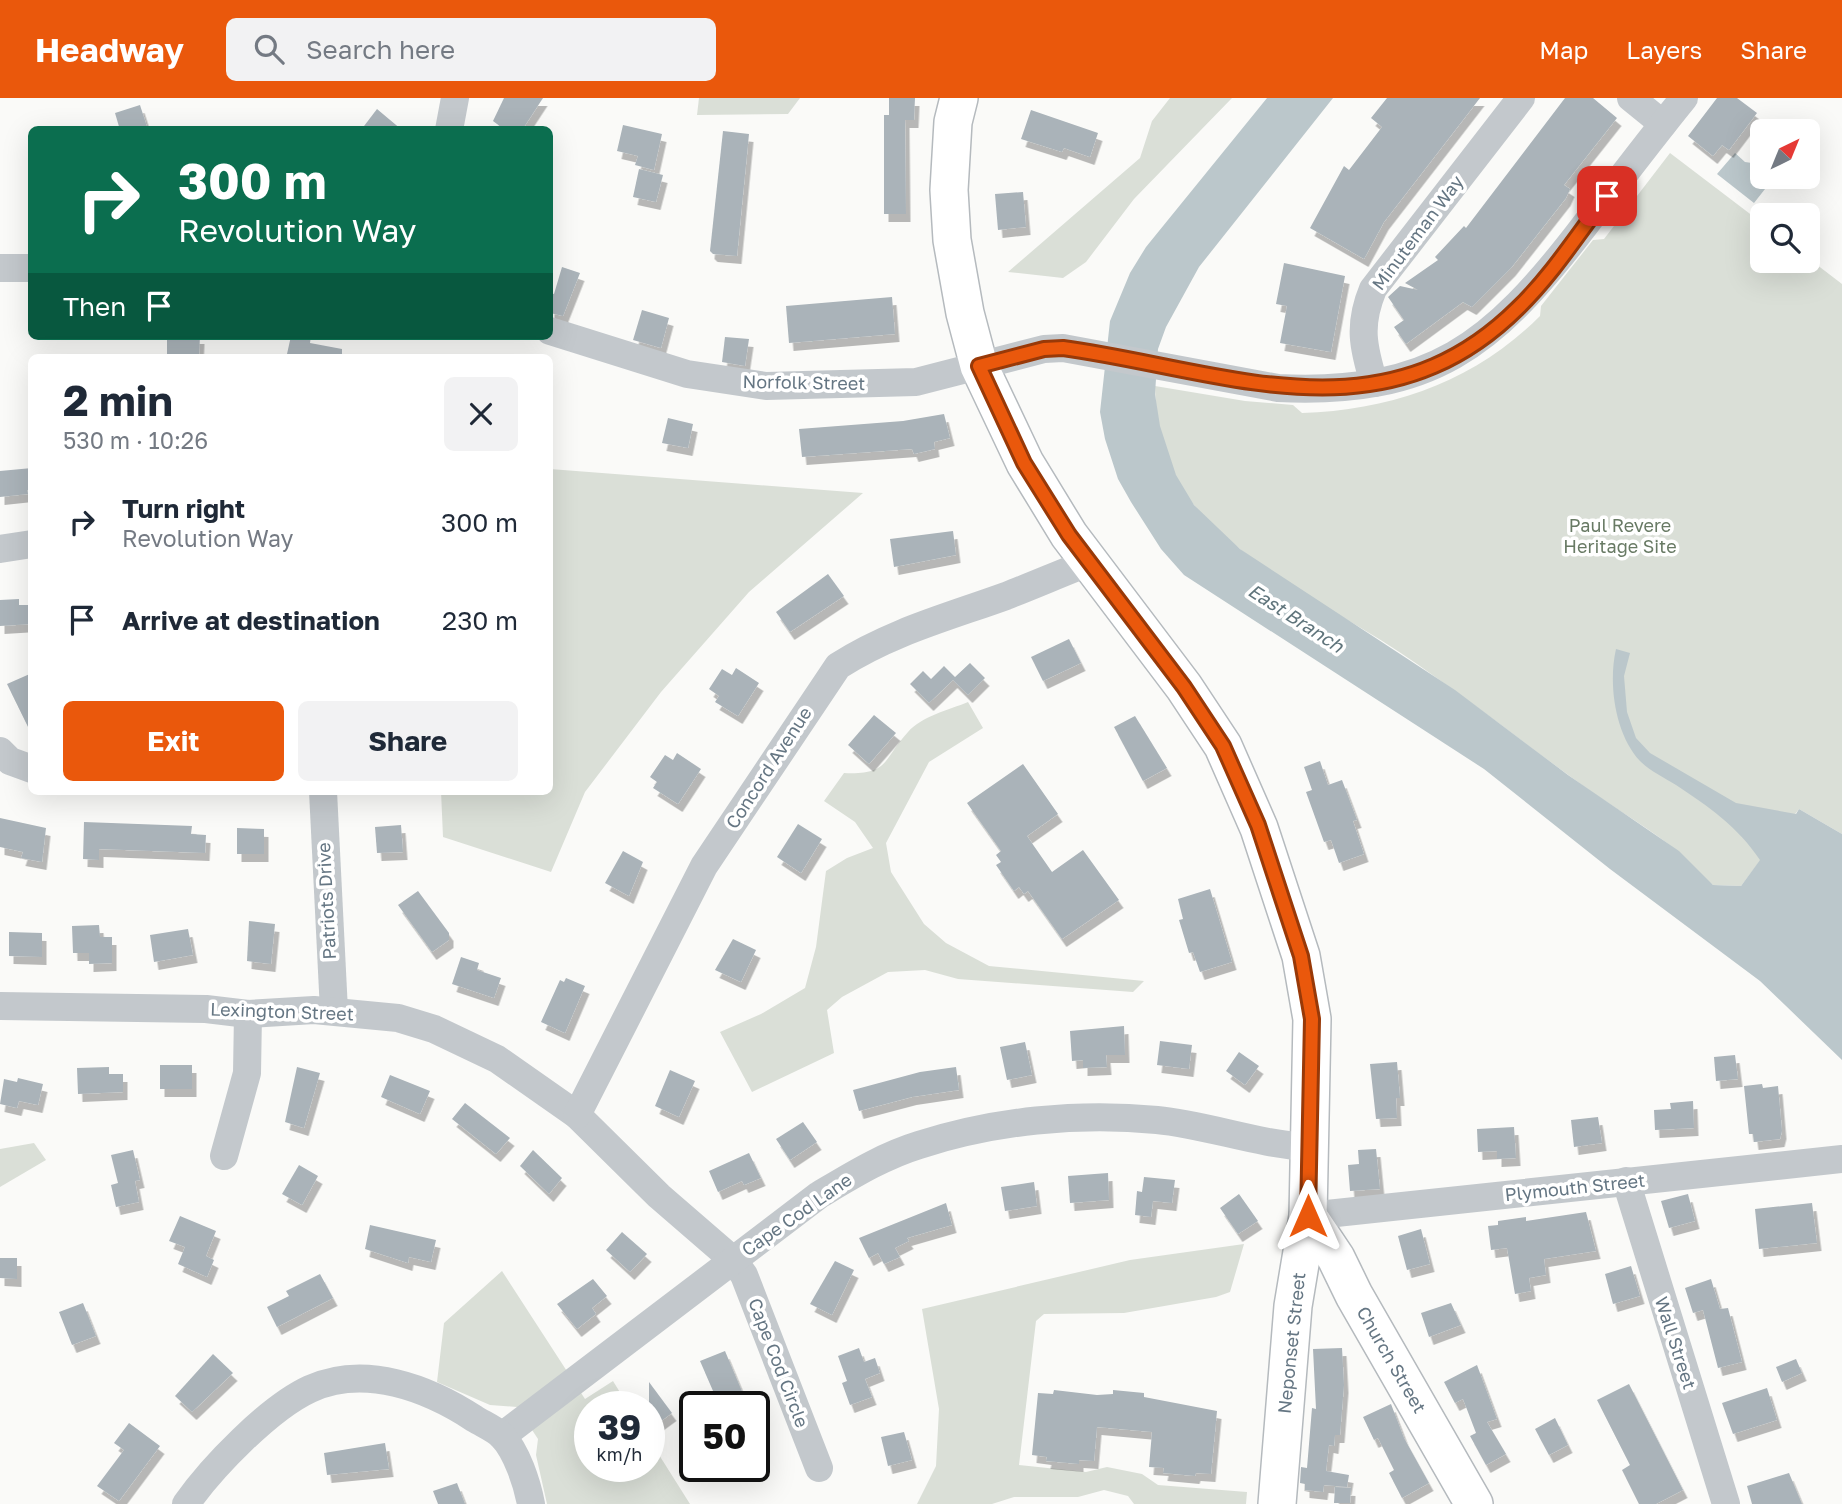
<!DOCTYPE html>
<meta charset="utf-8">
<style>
:root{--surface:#fff;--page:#f2f2f3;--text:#1f2937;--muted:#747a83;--accent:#ea580c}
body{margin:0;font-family:"Golos Text",sans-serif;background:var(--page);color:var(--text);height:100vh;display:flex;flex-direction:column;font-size:26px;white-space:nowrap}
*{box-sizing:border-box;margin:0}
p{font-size:23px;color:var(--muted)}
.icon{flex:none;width:38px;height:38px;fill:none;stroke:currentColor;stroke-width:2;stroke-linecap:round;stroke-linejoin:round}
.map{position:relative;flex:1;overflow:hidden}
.side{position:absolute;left:28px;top:256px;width:525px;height:441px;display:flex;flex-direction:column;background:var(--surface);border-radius:10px;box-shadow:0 7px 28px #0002}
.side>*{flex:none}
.guide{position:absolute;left:28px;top:28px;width:525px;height:214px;border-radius:10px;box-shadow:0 7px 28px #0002;background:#0b6e4f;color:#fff;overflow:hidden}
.needle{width:46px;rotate:43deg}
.controls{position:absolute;left:1750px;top:21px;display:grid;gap:14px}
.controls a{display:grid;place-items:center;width:70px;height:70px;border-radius:10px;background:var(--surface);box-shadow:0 7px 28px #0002;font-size:35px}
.speed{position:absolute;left:574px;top:1293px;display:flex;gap:14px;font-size:35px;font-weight:700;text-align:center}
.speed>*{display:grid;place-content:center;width:91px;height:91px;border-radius:50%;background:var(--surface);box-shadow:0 7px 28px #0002;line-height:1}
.speed small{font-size:18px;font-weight:400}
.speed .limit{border:4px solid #111;border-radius:10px;background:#fff;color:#111}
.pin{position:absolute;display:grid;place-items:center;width:60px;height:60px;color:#fff;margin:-30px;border-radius:14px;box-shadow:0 4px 10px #0006}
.me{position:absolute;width:77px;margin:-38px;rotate:0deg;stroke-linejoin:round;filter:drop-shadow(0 0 5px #0008)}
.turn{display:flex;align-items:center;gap:24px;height:147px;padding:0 35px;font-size:32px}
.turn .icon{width:91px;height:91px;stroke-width:2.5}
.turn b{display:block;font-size:49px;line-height:60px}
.then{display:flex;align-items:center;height:66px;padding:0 35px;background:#0003;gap:14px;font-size:26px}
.round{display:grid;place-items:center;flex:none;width:74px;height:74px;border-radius:10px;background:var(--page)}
.summary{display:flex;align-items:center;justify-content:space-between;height:119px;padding:0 35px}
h1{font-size:42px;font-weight:700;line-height:52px}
.primary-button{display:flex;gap:14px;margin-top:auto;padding:14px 35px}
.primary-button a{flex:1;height:80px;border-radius:10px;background:var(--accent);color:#fff;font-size:28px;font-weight:700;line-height:80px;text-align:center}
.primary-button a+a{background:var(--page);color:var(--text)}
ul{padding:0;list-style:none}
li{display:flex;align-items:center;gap:21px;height:98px;padding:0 35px}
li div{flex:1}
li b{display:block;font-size:26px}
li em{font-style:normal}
header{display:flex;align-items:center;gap:42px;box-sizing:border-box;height:98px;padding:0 35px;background:var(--accent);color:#fff}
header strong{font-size:33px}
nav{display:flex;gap:38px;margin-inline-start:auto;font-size:24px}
.search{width:490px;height:63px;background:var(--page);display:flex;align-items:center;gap:18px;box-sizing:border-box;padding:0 24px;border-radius:10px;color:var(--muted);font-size:26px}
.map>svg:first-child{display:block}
.green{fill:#dadfd7}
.water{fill:#bbc7cb}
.building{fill:#aab3b9;filter:url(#shadow)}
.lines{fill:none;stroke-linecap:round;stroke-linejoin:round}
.major-casing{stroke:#b5babe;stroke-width:40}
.minor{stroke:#c3c8cc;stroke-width:28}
.major{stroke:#fff;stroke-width:37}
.route-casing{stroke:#983908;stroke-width:18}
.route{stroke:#ea580c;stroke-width:12}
.labels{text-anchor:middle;stroke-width:7;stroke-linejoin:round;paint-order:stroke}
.street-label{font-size:18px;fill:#657683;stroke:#fff}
.park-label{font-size:18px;fill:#687a64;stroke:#fff}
.water-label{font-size:19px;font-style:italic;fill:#60757c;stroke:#fff}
</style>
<header>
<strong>Headway</strong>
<div class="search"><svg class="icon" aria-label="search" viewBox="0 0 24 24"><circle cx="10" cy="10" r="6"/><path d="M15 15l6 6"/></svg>Search here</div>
<nav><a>Map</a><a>Layers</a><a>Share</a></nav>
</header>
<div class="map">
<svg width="1842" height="1406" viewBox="0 0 1842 1406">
<defs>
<filter id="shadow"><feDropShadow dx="4.5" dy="8" stdDeviation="0" flood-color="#0004"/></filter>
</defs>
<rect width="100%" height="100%" fill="#fafaf8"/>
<g class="green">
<path d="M699 0H800L788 16 697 17Z"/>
<path d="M1170 0H1232L1134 101 1086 164 1063 180 1008 174 1140 60 1152 23Z"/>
<path d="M1670 55 1762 125V163H1808V160L1842 186V736L1799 711 1741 788 1713 787C1697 776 1687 759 1671 748 1638 723 1603 703 1571 679 1519 641 1469 602 1417 566 1343 514 1253 476 1194 407 1169 377 1155 326 1155 288L1245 303 1293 307 1302 315C1393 312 1475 283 1540 218L1541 208 1593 142 1604 141Z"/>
<path d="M550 371 863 395 749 494 661 594 585 694 551 774 443 739 441 693H550Z"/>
<path d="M968 604 983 630 929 664 886 745 891 774 924 826 946 845 989 868 1144 883 1133 894 958 881 925 872 888 874 842 899 827 912 834 955 752 994 720 934 761 916 805 890 816 849 826 773 847 760 873 750 855 724 824 703 844 675C890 677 882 662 908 634 922 618 949 612 968 604Z"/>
<path d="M34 1045 46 1062 0 1089V1051Z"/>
<path d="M1244 1146 1230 1194 1216 1199 1124 1215 1044 1216 1036 1223 1019 1367 1086 1374 1107 1369 1142 1376 1158 1387 1247 1394 1246 1406H1134L1128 1398 1104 1392 1078 1399H1014L992 1406H917L936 1368 939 1311 922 1211 1130 1162Z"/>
<path d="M502 1173 585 1301 613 1283 629 1309H590V1368H649V1341L690 1406H547L536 1357 538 1341 517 1309 490 1307 437 1284 444 1225Z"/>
</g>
<g class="water">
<path d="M1267 0H1333L1199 169 1166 229 1158 251 1155 296 1160 328 1176 377 1194 407 1240 451 1455 592 1568 677 1679 753 1713 787 1741 788 1760 762C1738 729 1708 708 1676 687 1665 680 1650 673 1640 663 1615 636 1608 586 1616 551L1630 555 1624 578 1627 614 1636 640 1650 655 1736 705 1796 716 1799 711 1842 736V962L1760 883 1610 771 1484 671 1184 477 1161 451 1131 404 1118 381 1105 341 1100 314 1110 223 1130 175 1146 149Z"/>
<path d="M1735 55 1745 64 1759 66 1761 88 1765 91 1754 105 1717 76Z"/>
</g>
<g class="building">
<path d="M504 0H543L522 32H505L493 23Z"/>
<path d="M889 0H915L914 22H905L906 116H884V17H889Z"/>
<path d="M1387 0H1480L1384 124 1364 161 1310 130 1344 68 1349 72 1382 29 1371 20Z"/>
<path d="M1565 0H1593L1617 20 1564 87 1570 91 1566 100 1511 170 1472 209 1463 204 1406 246 1394 229 1404 222 1388 199 1400 188 1418 192 1405 185 1438 162 1435 159 1464 128 1466 130Z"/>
<path d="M1717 0H1737L1757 15 1729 52 1722 47 1713 58 1688 38Z"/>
<path d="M140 7 148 32H120L115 15Z"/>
<path d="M377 11 402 32H361Z"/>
<path d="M1031 12 1098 35 1090 59 1064 50 1062 54 1021 41Z"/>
<path d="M623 27 662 36 654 72 635 67 638 58 617 53Z"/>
<path d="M723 33 749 36 737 158 713 156 710 153Z"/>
<path d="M639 71 663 77 656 104 633 99Z"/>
<path d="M1023 94 1026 129 998 132 995 96Z"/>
<path d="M1284 165 1345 178 1331 254 1280 245 1287 208 1276 206Z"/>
<path d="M562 169 580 175 563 218 550 215V195L554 196Z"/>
<path d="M892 199 895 236 789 245 786 208Z"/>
<path d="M642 212 669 220 661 250 633 242Z"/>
<path d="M167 238H200L199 259 167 258Z"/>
<path d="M291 238H311L310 245 342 251V259L287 256Z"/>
<path d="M725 239 749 241 745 268 722 264Z"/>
<path d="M944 316 950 340 934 344 935 351 914 356 912 351 802 359 799 331 903 323Z"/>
<path d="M668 320 693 326 688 350 662 345Z"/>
<path d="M32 370V392H27L28 396 0 399V373Z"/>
<path d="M953 433 956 457 894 469 890 441Z"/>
<path d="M828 476 844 498 790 534 776 514Z"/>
<path d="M19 501V507H32V526L0 528V502Z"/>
<path d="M1069 541 1081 565 1043 583 1031 559Z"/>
<path d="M970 565 985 580 968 597 953 582 929 605 910 586 923 573 931 581 944 568 955 579Z"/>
<path d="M736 570 759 585 738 618 715 604 719 598 709 591 722 571 732 577Z"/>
<path d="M32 575V637L7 586Z"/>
<path d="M874 617 896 635 869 666 848 647Z"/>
<path d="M1135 618 1167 670 1143 683 1114 629Z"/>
<path d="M677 655 701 671 678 706 653 690 657 684 650 679 665 657 673 662Z"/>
<path d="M1320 663 1328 687 1342 682 1357 722 1353 723 1364 756 1339 765 1331 742 1324 744 1306 694 1312 692 1304 669Z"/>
<path d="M1023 666 1058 716 1027 738 1052 774 1083 752 1119 802 1062 841 1028 793 1024 796 1019 789 1014 793 996 767 1001 764 996 757 1001 753 967 705Z"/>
<path d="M0 720 46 730 42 764 21 760 23 754 0 749Z"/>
<path d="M84 724 192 728 191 736 206 737 205 755 99 751V762L83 761Z"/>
<path d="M798 726 822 741 801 775 777 759Z"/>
<path d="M401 727 403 754 377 755 375 729Z"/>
<path d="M237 730 264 731V756H237Z"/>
<path d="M623 753 643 764 629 798 605 785Z"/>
<path d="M1210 791 1232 864 1200 874 1193 854 1189 855 1179 822 1183 821 1178 801Z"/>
<path d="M418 793 449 835V842L432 854 398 807Z"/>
<path d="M249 823 275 826 271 866 247 863Z"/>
<path d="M99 827 100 839H112V865L89 866V855H73L72 828Z"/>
<path d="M188 831 193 857 154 864 150 837Z"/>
<path d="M9 834 42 835V859L9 858Z"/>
<path d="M733 841 756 852 741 884 715 872Z"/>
<path d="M461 859 479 865 477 872 501 880 494 900 452 886Z"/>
<path d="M566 880 585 888 565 935 541 924 560 882 564 884Z"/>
<path d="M1124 928 1125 957H1106L1107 969 1083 970V962L1072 963 1070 933Z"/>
<path d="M1160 943 1192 947 1189 971 1157 967Z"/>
<path d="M1025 944 1032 977 1007 982 1000 949Z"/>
<path d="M1239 954 1259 968 1245 987 1226 973Z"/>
<path d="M1735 957 1738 981 1716 983 1714 959Z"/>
<path d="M1397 964 1400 1000H1396L1397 1020 1376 1021 1370 966Z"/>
<rect x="160" y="967" width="32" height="24"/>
<path d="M109 969V976H123V994L78 996 77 970Z"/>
<path d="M297 969 320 975 304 1030 285 1024Z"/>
<path d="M956 969 959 992 912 999 859 1013 853 992 920 974Z"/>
<path d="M670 972 695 983 679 1019 655 1008Z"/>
<path d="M390 977 430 993 420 1016 381 999Z"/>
<path d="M18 980 43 986 38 1007 19 1003 17 1010 0 1006 4 981 17 984Z"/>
<path d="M1762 986 1763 990 1778 988 1782 1033 1780 1041 1754 1044 1753 1036H1749L1744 988Z"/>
<path d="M1693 1003 1694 1030 1655 1032 1654 1012 1671 1011 1670 1005Z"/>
<path d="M465 1005 510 1040 496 1056 452 1021Z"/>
<path d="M1598 1019 1602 1045 1574 1049 1571 1022Z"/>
<path d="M803 1024 817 1044 790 1062 776 1041Z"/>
<path d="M1514 1029 1516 1060 1497 1061V1053L1478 1054 1477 1031Z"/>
<path d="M1376 1051 1380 1091 1350 1093 1348 1067 1359 1066 1358 1052Z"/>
<path d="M133 1052 140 1082 135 1083 139 1104 116 1109 111 1087 118 1085 111 1057Z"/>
<path d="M533 1052 562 1080 549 1096 520 1068Z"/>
<path d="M749 1055 761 1080 744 1087 742 1083 718 1094 709 1073Z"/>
<path d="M299 1067 318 1078 302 1107 282 1096Z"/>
<path d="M1108 1075 1109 1102 1070 1105 1068 1078Z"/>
<path d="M1144 1079 1175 1082 1172 1105 1153 1103 1151 1119 1135 1117 1137 1093 1142 1094Z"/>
<path d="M1034 1084 1037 1108 1005 1113 1001 1089Z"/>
<path d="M1239 1096 1258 1123 1238 1136 1220 1110Z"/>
<path d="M1688 1096 1695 1123 1669 1130 1661 1103Z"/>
<path d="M946 1105 952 1127 907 1140 909 1143 895 1150 900 1159 884 1166 878 1155 869 1160 859 1140Z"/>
<path d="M1812 1105 1817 1145 1759 1151 1755 1111Z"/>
<path d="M1586 1114 1596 1153 1544 1161 1546 1177 1529 1180 1531 1193 1515 1196 1507 1150 1491 1152 1488 1128 1498 1127V1123L1526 1119V1123Z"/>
<path d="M180 1118 216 1133 206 1158 214 1162 207 1179 178 1166 185 1149 169 1143Z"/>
<path d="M370 1127 436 1142 431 1164 409 1159 408 1165 365 1151Z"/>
<path d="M1421 1131 1430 1166 1407 1172 1398 1138Z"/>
<path d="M622 1134 647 1156 630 1174 606 1152Z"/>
<path d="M0 1160H17V1181L0 1180Z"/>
<path d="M835 1163 854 1172 832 1217 810 1206Z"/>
<path d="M1631 1168 1640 1198 1613 1206 1605 1176Z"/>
<path d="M320 1176 333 1200 277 1229 267 1209 289 1198 286 1193Z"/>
<path d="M593 1181 607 1198 592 1210 596 1216 577 1231 557 1206Z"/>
<path d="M1711 1181 1720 1211 1728 1210 1742 1264 1718 1270 1703 1212 1693 1215 1685 1190Z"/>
<path d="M83 1205 96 1238 72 1247 59 1214Z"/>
<path d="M1451 1205 1461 1227 1429 1239 1421 1215Z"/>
<path d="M859 1250 864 1264 875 1260 880 1275 865 1281 872 1299 850 1307 842 1285 847 1283 838 1258Z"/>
<path d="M1342 1250 1344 1287 1340 1337H1335L1334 1348 1329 1347 1326 1373 1349 1377 1347 1389 1324 1387 1323 1394 1305 1392V1386L1300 1385 1301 1369 1307 1370 1312 1310 1316 1311 1313 1251Z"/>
<path d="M725 1253 746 1303 732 1309H720L700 1263Z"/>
<path d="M213 1256 233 1275 192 1314 175 1298Z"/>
<path d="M1796 1261 1802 1275 1782 1284 1776 1269Z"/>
<path d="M1477 1267 1497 1321 1487 1324 1506 1356 1486 1367 1470 1338 1476 1335 1463 1301 1455 1305 1444 1284Z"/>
<path d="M649 1284 672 1315 649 1332Z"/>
<path d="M1629 1286 1683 1392 1656 1406H1639L1622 1372 1630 1367 1597 1302Z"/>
<path d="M1767 1290 1777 1322 1733 1336 1722 1305Z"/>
<path d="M1054 1292 1097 1297 1113 1296V1292L1144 1295V1299L1217 1313 1211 1376 1196 1375 1195 1378 1163 1375 1164 1370 1149 1369 1152 1334 1097 1329 1094 1363 1079 1362V1366L1046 1363 1047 1359 1032 1357 1038 1295 1053 1296Z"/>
<path d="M1391 1306 1404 1340 1429 1385 1402 1400 1389 1375 1394 1372 1378 1340 1374 1342 1363 1319Z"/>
<path d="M1555 1320 1568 1347 1549 1357 1535 1331Z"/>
<path d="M129 1325 160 1348 119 1403 97 1388 124 1352 114 1345Z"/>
<path d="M904 1334 912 1362 888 1368 881 1339Z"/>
<path d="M385 1345 389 1371 327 1377 324 1355Z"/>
<path d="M1789 1375 1802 1406H1752L1747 1388Z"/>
<path d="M457 1385 465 1406H438L433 1393Z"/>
<path d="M1335 1389 1351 1390 1350 1405H1334Z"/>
</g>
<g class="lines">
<g class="major-casing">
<g id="major">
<path d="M959 0 953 24 949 92 952 142 965 215 979 268 1025 365 1069 437 1184 589 1223 648 1259 730 1301 858 1312 921 1308 1118 1293 1208 1277 1406"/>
<path d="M1308 1118 1336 1160 1354 1197 1474 1406"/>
</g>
</g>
<g class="minor">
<path d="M1631 0 1663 26"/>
<path d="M449 32 455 0"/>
<path d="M0 170H32"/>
<path d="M550 233 687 276 766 288 916 284 1044 251 1063 250 1278 290C1432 297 1492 248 1582 131 1616 87 1649 43 1684 0"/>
<path d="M1374 285C1363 249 1358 227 1373 191L1521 0"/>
<path d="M0 451 32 446"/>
<path d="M0 653 10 663 32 671"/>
<path d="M323 693 334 913"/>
<path d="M0 908 206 911 248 916 314 912 398 920 434 931 497 961 577 1017 659 1098 733 1162 744 1177 819 1370"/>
<path d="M577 1017 704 768 838 568C891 534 948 519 1006 498 1034 487 1062 475 1090 464"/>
<path d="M224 1058 247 975 248 916"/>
<path d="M1626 1083 1726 1406"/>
<path d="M1308 1118 1842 1061"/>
<path d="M502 1338 819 1097C851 1078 883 1058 919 1047 994 1023 1078 1014 1157 1022 1208 1027 1256 1046 1309 1049"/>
<path d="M186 1406C212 1369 269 1310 310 1291 365 1266 428 1290 475 1321 483 1326 495 1331 502 1338 517 1354 527 1385 531 1406"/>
</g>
<use href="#major" class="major"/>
</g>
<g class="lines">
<g class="route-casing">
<path id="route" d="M1308 1118 1312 921 1301 858 1258 727 1223 648 1184 589 1069 437 1024 365 979 268 1044 251 1063 250C1223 272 1382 345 1518 210 1552 177 1578 136 1607 98"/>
</g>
<use href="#route" class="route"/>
</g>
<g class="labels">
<g class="street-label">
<text transform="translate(1418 135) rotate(-53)" y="6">Minuteman Way</text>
<text transform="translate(804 285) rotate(1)" y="6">Norfolk Street</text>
<text transform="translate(769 670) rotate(-57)" y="6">Concord Avenue</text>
<text transform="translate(327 803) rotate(-93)" y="6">Patriots Drive</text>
<text transform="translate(282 914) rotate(2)" y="6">Lexington Street</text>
<text transform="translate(1575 1090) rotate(-6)" y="6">Plymouth Street</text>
<text transform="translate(797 1117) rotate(-35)" y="6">Cape Cod Lane</text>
<text transform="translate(1292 1245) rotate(-84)" y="6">Neponset Street</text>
<text transform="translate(1675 1245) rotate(72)" y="6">Wall Street</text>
<text transform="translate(1391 1262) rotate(60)" y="6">Church Street</text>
<text transform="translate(778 1265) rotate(69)" y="6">Cape Cod Circle</text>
</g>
<g class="park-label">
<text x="1620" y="434">Paul Revere<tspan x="1620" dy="21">Heritage Site</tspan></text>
</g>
<g class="water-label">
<text transform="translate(1296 520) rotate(33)" y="7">East Branch</text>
</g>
</g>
</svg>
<div class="controls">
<a><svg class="needle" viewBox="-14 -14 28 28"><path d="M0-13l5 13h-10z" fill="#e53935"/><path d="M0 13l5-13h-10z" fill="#747a83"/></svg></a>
<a><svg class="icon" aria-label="search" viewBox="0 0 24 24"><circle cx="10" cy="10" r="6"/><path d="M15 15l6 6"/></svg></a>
</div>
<div class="speed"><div>39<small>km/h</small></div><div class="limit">50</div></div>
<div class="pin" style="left:1607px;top:98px;background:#d93025"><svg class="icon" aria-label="arrive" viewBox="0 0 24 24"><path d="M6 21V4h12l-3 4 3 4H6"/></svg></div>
<svg class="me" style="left:1308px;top:1118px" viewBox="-20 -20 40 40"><path d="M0-17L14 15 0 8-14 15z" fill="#ea580c" stroke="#fff" stroke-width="4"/></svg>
<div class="guide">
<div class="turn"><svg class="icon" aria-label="right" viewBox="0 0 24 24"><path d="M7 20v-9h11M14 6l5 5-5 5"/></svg><div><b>300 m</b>Revolution Way</div></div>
<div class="then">Then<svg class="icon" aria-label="arrive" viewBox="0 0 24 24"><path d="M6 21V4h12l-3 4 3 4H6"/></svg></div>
</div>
<section class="side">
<div class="summary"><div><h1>2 min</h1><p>530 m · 10:26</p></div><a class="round"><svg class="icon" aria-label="close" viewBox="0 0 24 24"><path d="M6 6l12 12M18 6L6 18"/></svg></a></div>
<ul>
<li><svg class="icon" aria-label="right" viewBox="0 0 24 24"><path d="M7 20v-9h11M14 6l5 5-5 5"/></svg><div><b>Turn right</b><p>Revolution Way</p></div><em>300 m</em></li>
<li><svg class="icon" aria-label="arrive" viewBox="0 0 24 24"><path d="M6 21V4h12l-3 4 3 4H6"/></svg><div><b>Arrive at destination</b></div><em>230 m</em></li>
</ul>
<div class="primary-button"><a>Exit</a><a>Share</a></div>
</section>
</div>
